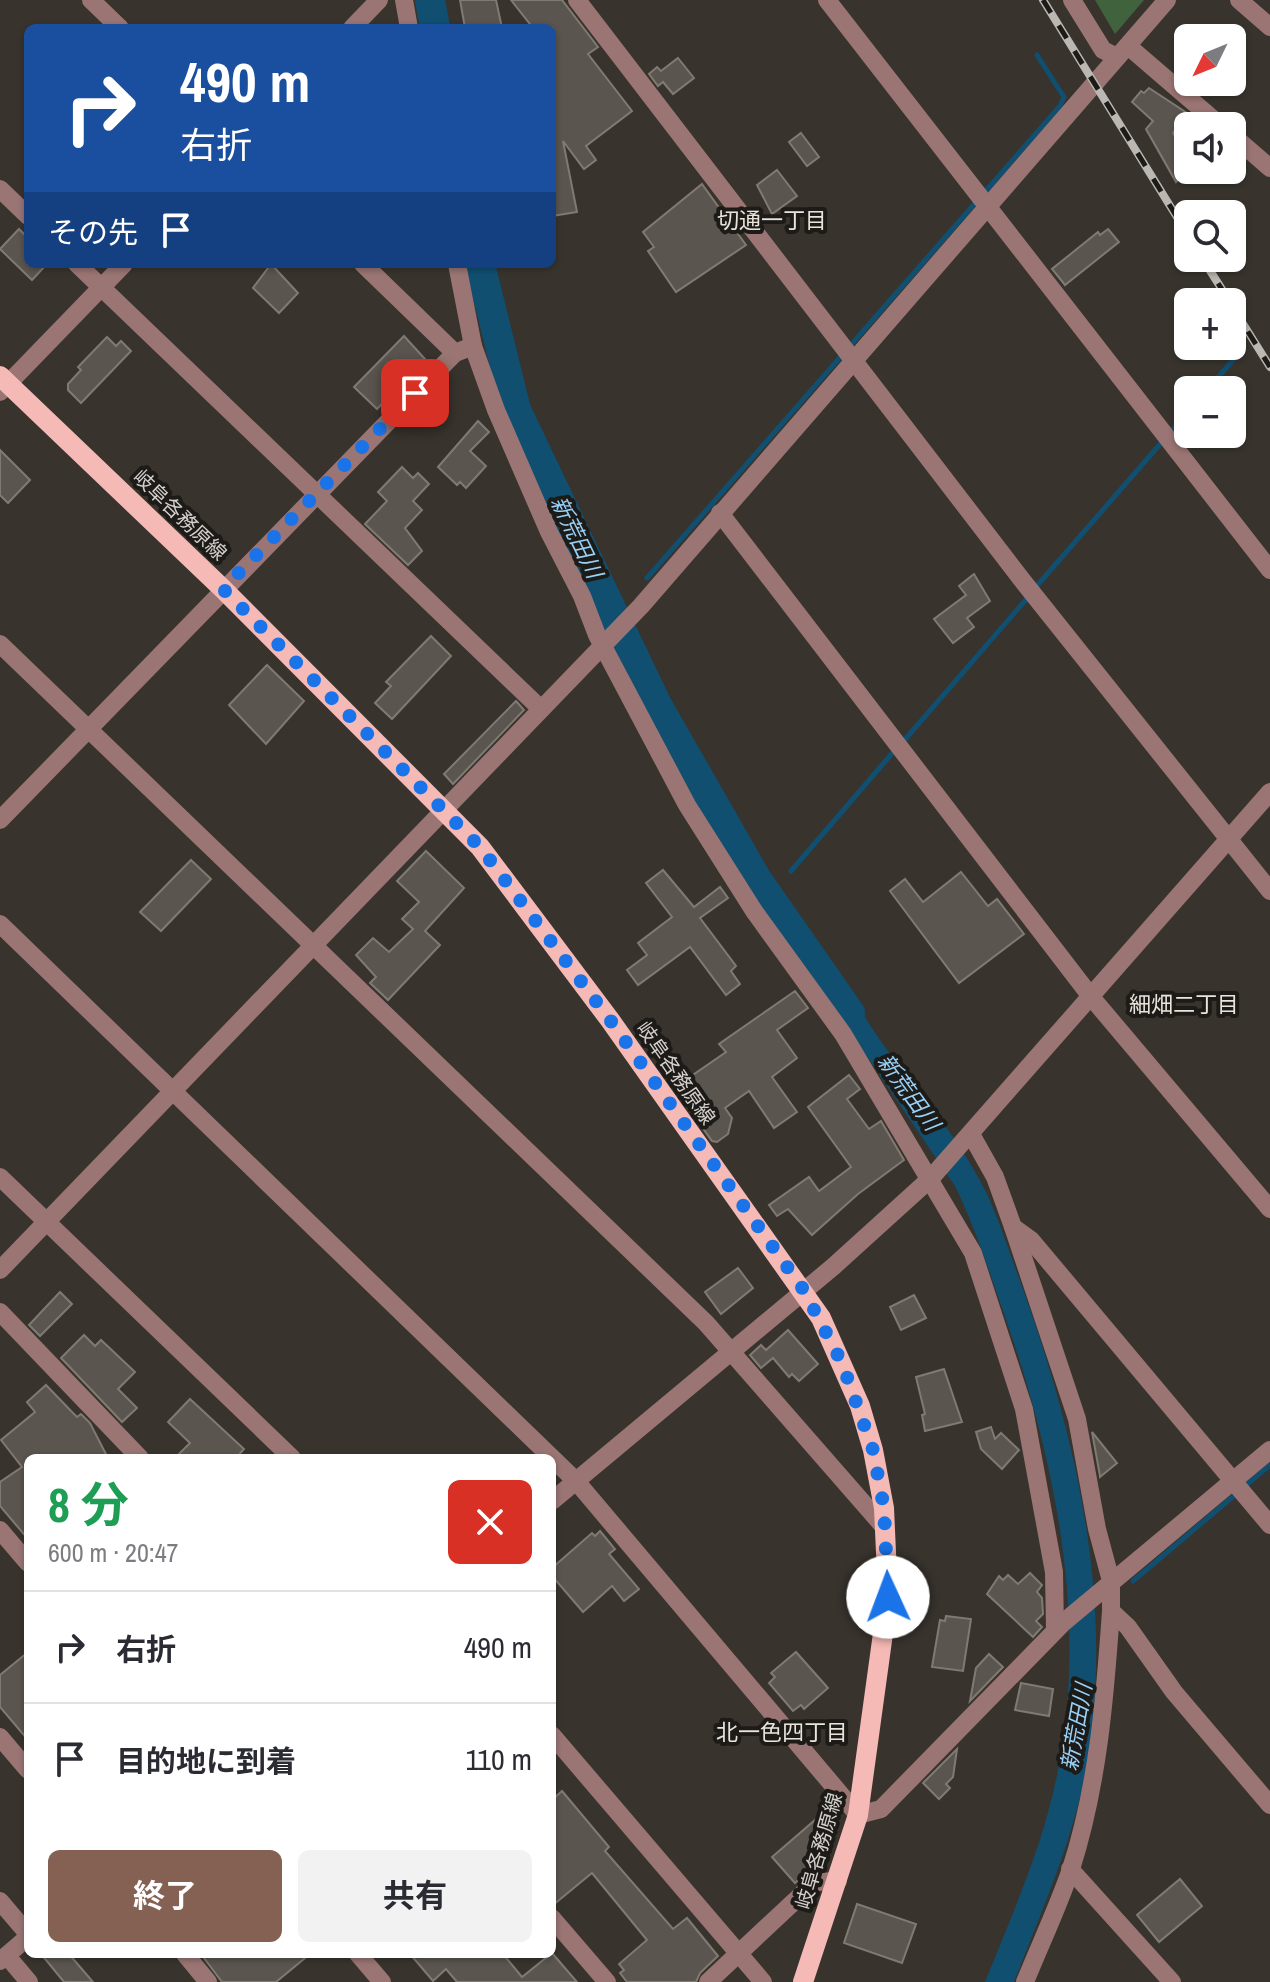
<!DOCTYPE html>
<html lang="ja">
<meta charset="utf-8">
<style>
:root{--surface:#fff;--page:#f2f2f3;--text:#2b2b33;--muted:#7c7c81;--line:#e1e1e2;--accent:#846153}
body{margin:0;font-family:"Archivo Narrow","Noto Sans JP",sans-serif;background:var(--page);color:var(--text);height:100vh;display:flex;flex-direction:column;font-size:30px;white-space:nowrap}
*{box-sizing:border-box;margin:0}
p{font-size:26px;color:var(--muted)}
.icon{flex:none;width:44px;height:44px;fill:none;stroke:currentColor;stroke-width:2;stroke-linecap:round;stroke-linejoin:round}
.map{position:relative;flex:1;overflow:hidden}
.panel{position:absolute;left:24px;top:1454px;width:532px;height:504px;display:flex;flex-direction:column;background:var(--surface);border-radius:12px;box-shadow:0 2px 6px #0004}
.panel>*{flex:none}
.top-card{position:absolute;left:24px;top:24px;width:532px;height:244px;border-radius:12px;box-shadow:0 2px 6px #0004;background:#1a4fa0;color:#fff;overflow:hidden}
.needle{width:52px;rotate:227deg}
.tools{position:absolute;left:1174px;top:24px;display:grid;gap:16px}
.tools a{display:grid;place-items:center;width:72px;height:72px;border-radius:12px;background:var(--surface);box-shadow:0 2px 6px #0004;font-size:40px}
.pin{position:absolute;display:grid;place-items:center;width:68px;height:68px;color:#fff;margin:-34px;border-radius:16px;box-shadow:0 4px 12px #0006}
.me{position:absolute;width:88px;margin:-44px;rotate:358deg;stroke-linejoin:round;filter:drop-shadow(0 0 6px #0008)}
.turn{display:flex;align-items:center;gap:28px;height:168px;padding:0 24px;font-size:36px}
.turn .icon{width:104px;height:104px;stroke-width:2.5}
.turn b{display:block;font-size:56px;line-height:68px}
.then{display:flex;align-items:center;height:76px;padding:0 24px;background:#0003;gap:16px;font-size:30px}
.round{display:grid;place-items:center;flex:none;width:84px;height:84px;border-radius:12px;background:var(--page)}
.head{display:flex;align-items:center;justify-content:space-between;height:136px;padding:0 24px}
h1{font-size:48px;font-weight:700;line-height:60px;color:#1e9e55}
.primary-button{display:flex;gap:16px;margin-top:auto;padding:16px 24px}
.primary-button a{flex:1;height:92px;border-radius:12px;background:var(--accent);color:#fff;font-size:32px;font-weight:700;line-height:92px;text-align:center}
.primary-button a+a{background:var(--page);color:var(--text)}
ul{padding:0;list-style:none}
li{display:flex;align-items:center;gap:24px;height:112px;padding:0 24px;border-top:2px solid var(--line)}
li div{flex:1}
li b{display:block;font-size:30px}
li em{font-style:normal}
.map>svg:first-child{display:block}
.green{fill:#40633d}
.water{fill:#114f71}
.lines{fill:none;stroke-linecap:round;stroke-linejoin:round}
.stream{stroke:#114f71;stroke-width:5}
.river{stroke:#114f71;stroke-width:30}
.building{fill:#5a554e;stroke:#807a73;stroke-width:2}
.minor{stroke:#9a7573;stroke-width:18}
.major{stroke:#f6bab6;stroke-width:20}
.rail-casing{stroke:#bbb7b3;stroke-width:8}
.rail{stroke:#1d1b18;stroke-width:5;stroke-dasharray:15;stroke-linecap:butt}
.route{stroke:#1a73e8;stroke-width:14;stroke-dasharray:0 25.2}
.labels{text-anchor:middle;stroke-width:8;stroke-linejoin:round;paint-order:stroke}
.street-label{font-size:20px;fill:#d4d1cd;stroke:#1d1b18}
.neighbourhood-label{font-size:22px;fill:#e9e3da;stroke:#1d1b18}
.water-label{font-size:22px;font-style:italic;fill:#98d0f7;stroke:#1d1b18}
</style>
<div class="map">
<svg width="1270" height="1982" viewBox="0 0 1270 1982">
<rect width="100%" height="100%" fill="#38332d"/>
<path class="green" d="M1095 0H1144L1115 34Z"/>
<path class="water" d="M837 973C854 1000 871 1028 890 1054 920 1094 954 1133 978 1177 996 1208 1006 1244 1019 1278 1074 1429 1113 1591 1089 1752 1077 1833 1043 1907 1014 1982H985C1013 1912 1044 1844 1058 1770 1089 1614 1053 1452 1001 1305 987 1265 974 1225 955 1186L819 986Z"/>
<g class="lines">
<g class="stream">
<path d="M1207 390 1233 360"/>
<path d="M647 578 1060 106 1064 97 1037 55"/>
<path d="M1035 588 1188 412"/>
<path d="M902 743 1029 596"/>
<path d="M791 871 895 750"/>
<path d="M1244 1487 1270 1465"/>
<path d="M1133 1581 1236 1494"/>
</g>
<g class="river">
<path d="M430 0 435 28"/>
<path d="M480 264 516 410 657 705 756 878 850 1013"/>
</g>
</g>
<g class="building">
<path d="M460 0H496L502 28H465Z"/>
<path d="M511 0H562L598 47 588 54 632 111 586 146 596 160 584 169 563 141 577 212 552 216V28H533Z"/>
<path d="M678 58 694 78 673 94 663 82 658 86 649 74 657 67 661 71Z"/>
<path d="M1149 88 1187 113 1173 133 1188 159V169L1176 182 1146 129 1153 121 1132 102 1141 91 1144 93Z"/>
<path d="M801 133 819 157 807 166 789 142Z"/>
<path d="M777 170 797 196 772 214 757 185Z"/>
<path d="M702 184 746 245 676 292 648 251 654 247 643 232Z"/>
<path d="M19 229 28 238V264H47L32 280 0 249Z"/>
<path d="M1108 229 1119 242 1065 285 1052 269 1098 232 1100 235Z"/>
<path d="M271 264 298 293 279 313 253 288Z"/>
<path d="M404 336 425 359 377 409 354 387Z"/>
<path d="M107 337 116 346 121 341 131 351 81 403 68 390V384L81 370 78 367Z"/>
<path d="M478 421 489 432 470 451 486 466 466 488 460 482 457 485 438 467Z"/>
<path d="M0 450 30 480 8 503 0 495Z"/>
<path d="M402 467 413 478 418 473 429 484 413 501 422 510 405 528 422 551 408 565 365 524 387 501 378 492Z"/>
<path d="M974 574 990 601 967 618 974 627 953 643 934 619 966 595 959 586Z"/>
<path d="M431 636 451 656 392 719 375 703 391 686 386 682Z"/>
<path d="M267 665 304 701 266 744 229 705Z"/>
<path d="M516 701 524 710 453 784 444 774Z"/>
<path d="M426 851 464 888 425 931 440 945 388 1000 370 983 376 977 356 955 373 938 389 952 413 929 402 919 419 902 397 881Z"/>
<path d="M191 860 211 879 161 931 140 912Z"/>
<path d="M663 870 694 907 720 887 728 898 700 918 736 966 731 971 740 984 726 995 690 947 638 985 627 970 647 955 638 943 672 917 646 883Z"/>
<path d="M961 872 988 906 997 899 1024 934 959 983 890 891 905 879 923 902Z"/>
<path d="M795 991 808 1008 777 1030 797 1058 772 1077 797 1112 774 1128 749 1091 725 1108 732 1118 728 1134 717 1142 712 1141 674 1088 726 1052 719 1044Z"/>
<path d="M849 1075 860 1089 847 1099 869 1129 881 1121 904 1160 858 1194 812 1235 788 1209 777 1216 769 1205 809 1177 819 1191 851 1167 808 1107Z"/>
<path d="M738 1268 753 1288 721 1314 705 1292Z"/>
<path d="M60 1292 72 1304 40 1336 29 1325Z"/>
<path d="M914 1295 926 1318 901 1330 890 1307Z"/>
<path d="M788 1330 818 1364 799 1381 792 1374 789 1377 773 1358 761 1368 750 1355 761 1345 766 1350Z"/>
<path d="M84 1335 95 1346 101 1340 135 1372 118 1389 137 1408 122 1422 61 1358Z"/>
<path d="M944 1369 962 1422 925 1431 922 1415 925 1414 916 1377Z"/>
<path d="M46 1385 73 1413 77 1417 81 1414 90 1423 108 1458H28V1539L0 1506V1482L22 1467 1 1440 35 1412 27 1402Z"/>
<path d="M190 1399 244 1449 236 1458H175L190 1443 168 1422Z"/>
<path d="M991 1427 995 1439 1001 1433 1019 1450 1002 1469 981 1449 976 1432Z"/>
<path d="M1092 1432 1117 1463 1100 1477V1476Z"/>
<path d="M600 1531 615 1549 609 1554 639 1589 624 1601 612 1586 583 1612 552 1576V1568L592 1533 595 1536Z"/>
<path d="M1030 1573 1042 1585 1037 1592 1042 1598 1043 1614 1036 1621 1042 1627 1033 1637 987 1594 999 1576 1003 1580 1008 1575 1018 1584Z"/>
<path d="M946 1616 971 1619 963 1671 932 1667 940 1620 945 1621Z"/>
<path d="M28 1652V1740L0 1707V1675Z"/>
<path d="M796 1652 828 1688 804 1709 801 1705 793 1711 769 1683 775 1677 771 1673Z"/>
<path d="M989 1654 1003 1667 970 1701 976 1668Z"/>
<path d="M1021 1683 1053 1689 1049 1716 1015 1710Z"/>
<path d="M957 1749 953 1777 946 1784 950 1788 939 1799 923 1783Z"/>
<path d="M562 1791 609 1847 605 1851 673 1929 687 1918 718 1956 700 1973 696 1982H627L620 1973 624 1970 619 1964 647 1940 592 1873 552 1906V1800Z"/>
<path d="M822 1814 831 1824 820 1861 795 1883 772 1857Z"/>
<path d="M1180 1879 1202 1906 1159 1942 1137 1915Z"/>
<path d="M857 1904 916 1924 902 1963 844 1943Z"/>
<path d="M552 1953 577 1982H457L446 1969 433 1981 410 1954H503L522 1977Z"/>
<path d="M41 1954H69L93 1982H64Z"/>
<path d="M201 1954H310L276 1982H222Z"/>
</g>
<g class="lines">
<g class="minor">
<path d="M91 0 120 28"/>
<path d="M404 0 409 28"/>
<path d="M577 0 1022 580 1270 891"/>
<path d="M827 0 1270 570"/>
<path d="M1072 0 1103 50 1117 57"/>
<path d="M1239 0 1270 27"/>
<path d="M352 28 379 0"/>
<path d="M1128 46 1221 126"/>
<path d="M1232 135 1270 168"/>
<path d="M0 189 28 216"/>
<path d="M77 264 541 709"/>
<path d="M457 264 473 346"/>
<path d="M455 353 473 346 496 410 549 532 582 596 597 635 687 805 754 911 843 1034 973 1253 1024 1409 1054 1572 1055 1630"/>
<path d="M0 392 124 264"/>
<path d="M720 513 1092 998 1270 1209"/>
<path d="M0 644 706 1323 885 1528"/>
<path d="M0 820 455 353 363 264"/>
<path d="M0 924 576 1481 858 1815 881 1809 1064 1622 1270 1450"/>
<path d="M972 1136 995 1177 1013 1227 1031 1240 1270 1525"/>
<path d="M0 1177 292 1458"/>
<path d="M1013 1227 1077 1419 1097 1529 1111 1581V1611L1128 1627 1174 1692 1270 1805"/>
<path d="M0 1270 641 606 1167 0"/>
<path d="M0 1312 140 1458"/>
<path d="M552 1501 834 1266 931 1178 1270 792"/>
<path d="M0 1530 28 1563"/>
<path d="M552 1735 763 1982"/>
<path d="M0 1737 28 1770"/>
<path d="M1070 1869 1172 1982"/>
<path d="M0 1901 28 1934"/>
<path d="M552 1918 607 1982"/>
<path d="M185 1954 208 1982"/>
<path d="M358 1954 382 1982"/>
<path d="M7 1956 29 1982"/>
<path d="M0 1961 28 1937"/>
<path d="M708 1982 815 1882 838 1881"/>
<path d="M1025 1982C1040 1945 1058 1907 1071 1869 1098 1785 1105 1698 1111 1611"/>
</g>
<path class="major" d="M0 376 223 589 480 847 610 1020 821 1318 860 1406 873 1450 884 1508 888 1597 858 1815 803 1982"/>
<g class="rail-casing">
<g id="rail">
<path d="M1043 0 1188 235"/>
<path d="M1202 258 1230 302"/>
<path d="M1232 306 1270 367"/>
</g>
</g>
<use href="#rail" class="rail"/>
</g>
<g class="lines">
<path class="route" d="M415 393 223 589 480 847 610 1020 803 1289 842 1363 873 1450 884 1508 888 1597"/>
</g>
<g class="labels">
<g class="street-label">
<text transform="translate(180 515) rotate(44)" y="7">岐阜各務原線</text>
<text transform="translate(676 1073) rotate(55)" y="7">岐阜各務原線</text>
<text transform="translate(819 1851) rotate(-74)" y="7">岐阜各務原線</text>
</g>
<g class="neighbourhood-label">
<text x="772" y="228">切通一丁目</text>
<text x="1184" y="1012">細畑二丁目</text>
<text x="782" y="1740">北一色四丁目</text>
</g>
<g class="water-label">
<text transform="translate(577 537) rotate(64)" y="8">新荒田川</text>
<text transform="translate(909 1092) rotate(54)" y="8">新荒田川</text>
<text transform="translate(1076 1727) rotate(-80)" y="8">新荒田川</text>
</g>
</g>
</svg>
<div class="tools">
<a><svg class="needle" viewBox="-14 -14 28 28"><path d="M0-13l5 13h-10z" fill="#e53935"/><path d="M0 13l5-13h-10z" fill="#7c7c81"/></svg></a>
<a><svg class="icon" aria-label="sound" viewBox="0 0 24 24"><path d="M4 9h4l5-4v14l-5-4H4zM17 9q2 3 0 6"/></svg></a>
<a><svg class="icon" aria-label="search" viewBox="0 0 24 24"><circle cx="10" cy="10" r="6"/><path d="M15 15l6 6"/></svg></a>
<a>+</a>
<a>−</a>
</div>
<div class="pin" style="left:415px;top:393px;background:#d93025"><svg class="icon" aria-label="arrive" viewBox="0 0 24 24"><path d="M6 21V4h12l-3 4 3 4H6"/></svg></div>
<svg class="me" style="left:888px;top:1597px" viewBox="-20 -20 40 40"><circle r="19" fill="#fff"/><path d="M0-13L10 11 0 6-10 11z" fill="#1a73e8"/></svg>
<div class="top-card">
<div class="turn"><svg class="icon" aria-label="right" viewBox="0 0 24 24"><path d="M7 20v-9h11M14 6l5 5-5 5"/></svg><div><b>490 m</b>右折</div></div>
<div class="then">その先<svg class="icon" aria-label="arrive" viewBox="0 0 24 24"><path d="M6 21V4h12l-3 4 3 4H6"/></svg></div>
</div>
<section class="panel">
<div class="head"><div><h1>8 分</h1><p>600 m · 20:47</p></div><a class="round" style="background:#d93025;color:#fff"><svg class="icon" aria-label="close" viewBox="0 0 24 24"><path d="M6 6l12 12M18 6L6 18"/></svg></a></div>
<ul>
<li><svg class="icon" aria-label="right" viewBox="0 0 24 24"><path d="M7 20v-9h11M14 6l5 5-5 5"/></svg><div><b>右折</b></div><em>490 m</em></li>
<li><svg class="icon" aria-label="arrive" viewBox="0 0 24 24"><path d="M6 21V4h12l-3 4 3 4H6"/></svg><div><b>目的地に到着</b></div><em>110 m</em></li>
</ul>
<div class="primary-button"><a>終了</a><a>共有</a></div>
</section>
</div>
